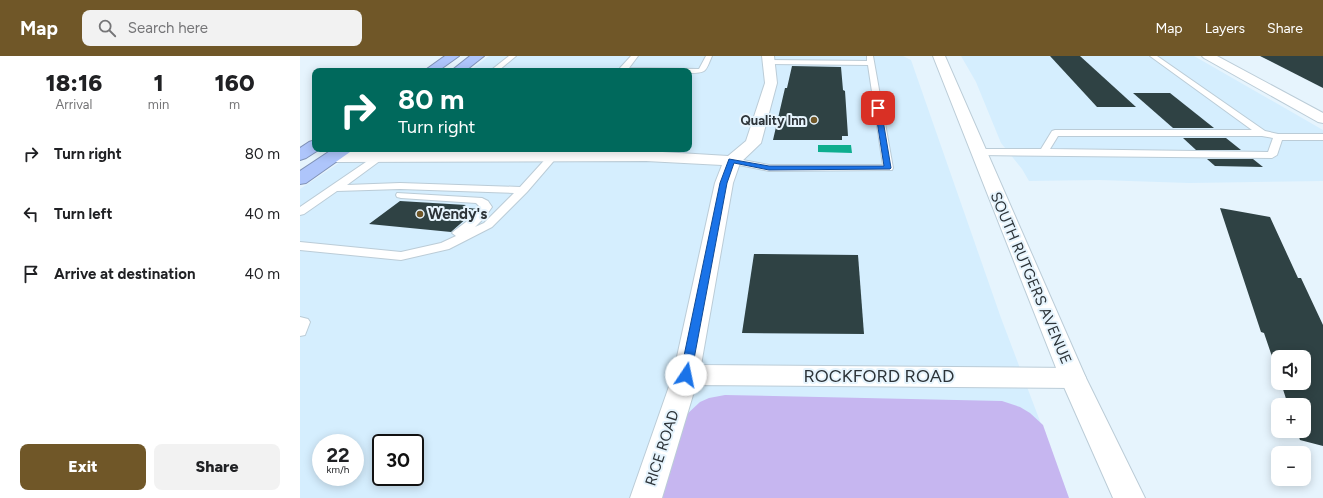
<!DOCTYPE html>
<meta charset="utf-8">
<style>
:root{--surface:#fff;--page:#f2f2f2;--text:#202124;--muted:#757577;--accent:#705728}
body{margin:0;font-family:Figtree,sans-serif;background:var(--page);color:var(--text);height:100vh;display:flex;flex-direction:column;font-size:15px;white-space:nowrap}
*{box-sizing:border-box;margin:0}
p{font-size:13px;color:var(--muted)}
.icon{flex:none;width:22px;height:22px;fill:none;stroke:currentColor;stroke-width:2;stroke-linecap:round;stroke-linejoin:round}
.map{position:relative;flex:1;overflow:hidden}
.side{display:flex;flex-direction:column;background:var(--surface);width:300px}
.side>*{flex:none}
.hud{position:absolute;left:12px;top:12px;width:380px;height:84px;border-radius:8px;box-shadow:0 2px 10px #0003;background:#00695c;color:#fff;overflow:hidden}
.fabs{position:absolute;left:971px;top:294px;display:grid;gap:8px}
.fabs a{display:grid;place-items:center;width:40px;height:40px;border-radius:8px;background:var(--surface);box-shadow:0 2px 10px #0003;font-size:20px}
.speed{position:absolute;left:12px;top:378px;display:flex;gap:8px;font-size:20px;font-weight:700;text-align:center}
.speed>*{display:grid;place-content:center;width:52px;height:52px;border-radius:50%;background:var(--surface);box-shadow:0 2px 10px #0003;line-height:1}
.speed small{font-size:10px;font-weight:400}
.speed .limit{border:2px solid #111;border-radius:6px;background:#fff;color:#111}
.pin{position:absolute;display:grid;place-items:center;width:34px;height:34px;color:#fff;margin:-17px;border-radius:8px;box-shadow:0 2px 6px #0006}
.me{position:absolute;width:44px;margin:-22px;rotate:11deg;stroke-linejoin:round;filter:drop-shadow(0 0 3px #0008)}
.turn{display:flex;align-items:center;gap:14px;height:84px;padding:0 20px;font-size:18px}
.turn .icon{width:52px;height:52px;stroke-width:2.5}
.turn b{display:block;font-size:28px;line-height:34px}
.eta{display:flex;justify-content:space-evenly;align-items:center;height:68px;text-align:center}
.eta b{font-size:24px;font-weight:800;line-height:28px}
.button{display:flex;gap:8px;margin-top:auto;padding:8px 20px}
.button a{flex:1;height:46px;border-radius:8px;background:var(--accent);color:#fff;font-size:16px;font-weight:800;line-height:46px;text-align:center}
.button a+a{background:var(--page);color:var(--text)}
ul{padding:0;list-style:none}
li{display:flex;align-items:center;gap:12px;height:60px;padding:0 20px}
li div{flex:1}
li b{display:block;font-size:15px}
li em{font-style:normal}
header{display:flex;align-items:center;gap:24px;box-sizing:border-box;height:56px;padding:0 20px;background:var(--accent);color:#fff}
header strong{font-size:19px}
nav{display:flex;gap:22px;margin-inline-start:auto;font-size:14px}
.search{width:280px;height:36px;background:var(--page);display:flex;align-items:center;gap:10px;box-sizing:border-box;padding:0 14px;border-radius:8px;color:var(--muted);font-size:15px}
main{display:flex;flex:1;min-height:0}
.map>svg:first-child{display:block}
.built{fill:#d5eefe;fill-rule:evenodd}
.green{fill:#c6b6f0}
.water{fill:#0eae8f}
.building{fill:#2f4244}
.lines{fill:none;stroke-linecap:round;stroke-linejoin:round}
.lane-casing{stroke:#bbccd7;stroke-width:2}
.street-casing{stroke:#bbccd7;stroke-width:2}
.secondary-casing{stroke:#bbccd7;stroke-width:2}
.highway-casing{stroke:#8092b7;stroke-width:2}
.lane{fill:#fff;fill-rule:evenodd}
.street{fill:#fff;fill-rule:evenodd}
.secondary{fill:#fff;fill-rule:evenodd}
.highway{fill:#aec5fb;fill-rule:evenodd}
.route{fill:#1a73e8;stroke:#114b97}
.poi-dot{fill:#705728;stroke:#e6f4fd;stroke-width:1.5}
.labels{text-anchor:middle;stroke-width:4;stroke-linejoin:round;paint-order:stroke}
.far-poi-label{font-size:13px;font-weight:bold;fill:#2c3338;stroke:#e6f4fd;text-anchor:end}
.poi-label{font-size:15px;font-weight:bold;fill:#2c3338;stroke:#e6f4fd;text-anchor:start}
.street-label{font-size:15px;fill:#2c3338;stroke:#e6f4fd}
.near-street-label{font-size:18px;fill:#2c3338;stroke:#e6f4fd}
</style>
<header>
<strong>Map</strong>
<div class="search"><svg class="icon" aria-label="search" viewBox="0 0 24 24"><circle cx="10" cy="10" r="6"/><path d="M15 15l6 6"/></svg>Search here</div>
<nav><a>Map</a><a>Layers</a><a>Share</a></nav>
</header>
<main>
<section class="side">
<div class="eta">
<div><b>18:16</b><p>Arrival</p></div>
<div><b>1</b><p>min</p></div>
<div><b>160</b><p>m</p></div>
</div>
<ul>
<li><svg class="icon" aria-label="right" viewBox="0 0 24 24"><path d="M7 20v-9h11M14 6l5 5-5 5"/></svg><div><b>Turn right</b></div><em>80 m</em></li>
<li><svg class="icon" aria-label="left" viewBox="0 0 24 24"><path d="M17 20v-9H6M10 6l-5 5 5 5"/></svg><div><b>Turn left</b></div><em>40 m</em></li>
<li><svg class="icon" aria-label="arrive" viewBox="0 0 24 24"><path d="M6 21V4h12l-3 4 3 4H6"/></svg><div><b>Arrive at destination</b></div><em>40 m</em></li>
</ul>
<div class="button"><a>Exit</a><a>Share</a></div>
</section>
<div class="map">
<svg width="1023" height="442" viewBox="0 0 1023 442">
<rect width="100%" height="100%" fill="#e6f4fd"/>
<g class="built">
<path d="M189 0H603L611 4 701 262 769 442H0V133L60 93H389V15H169ZM21 387H55V421H21ZM81 387H115V421H81Z"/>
<path d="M661 0H894L1023 74V125L889 127 799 124 729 125 722 113 701 87 676 26Z"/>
</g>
<path class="green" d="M425 339 702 345 720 351 730 357 743 369 769 442H360L385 360 400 346 409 342Z"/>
<path class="water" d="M518 89H551L552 97 518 96Z"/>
<g class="building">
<path d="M750 0H780L836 51H797Z"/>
<path d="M960 0H1023V32Z"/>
<path d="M492 10 541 11 543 34 545 35 548 80H542V84H473L485 32H487Z"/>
<path d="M833 37H870L914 72H873Z"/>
<path d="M883 82H926L941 94H896Z"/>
<path d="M907 103H953L963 111 915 110Z"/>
<path d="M100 145 166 149 162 151 177 153 151 176 69 168Z"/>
<path d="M920 152 970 161 998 222H1001L1023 269V390L1000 384 997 375H1004V349H988L981 327H1004V301H978V318L964 277 961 276Z"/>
<path d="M454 198 558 199 564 278 442 277Z"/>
</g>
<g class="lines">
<g class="lane-casing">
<g id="lane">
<path d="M209 0H216L198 15H190Z"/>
<path d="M331 0H338L329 12 399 13 406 0H412C405 16 407 17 389 17V15H320V12Z"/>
<path d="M567 0H573L593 112 592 114 469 115 429 107 427 105 429 103 432 102 469 109H583L568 9 470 8 467 6 470 4 567 5Z"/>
<path d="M850 0H857L965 75 978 78H1023V84H982L977 99 972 102 679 99 674 96 679 93H741L752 75 755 74H952ZM758 80H962L973 82 968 96 750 93Z"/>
<path d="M85 93H96L47 129 100 127 220 131 250 98 253 97 258 100 227 136 192 171 149 193 101 204 0 194V186L101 196 141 187 156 180 152 177 154 175 170 163 180 151 176 147 101 142 97 141 96 139 97 137 182 142 188 145 192 151 185 161 175 171 184 167 214 137 100 133 37 135 4 158 0 159V151Z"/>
<path d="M0 261 8 263 10 266 5 279 0 280Z"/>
</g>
</g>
<g class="street-casing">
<g id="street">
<path d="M462 0H474L477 27 461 87 440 107 433 127 401 309 773 312 782 315 786 322 782 329 773 332 396 329 362 442H330L373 319 415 127 422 109 346 105 33 106 27 104 25 101 27 98 33 96 346 95 428 100 446 85 465 27Z"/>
<path d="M902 0H917L1023 57V67L1018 66 904 2Z"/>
</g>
</g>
<g class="secondary-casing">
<path id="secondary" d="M633 0H645L786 322 845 442H813L760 322Z"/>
</g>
<g class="highway-casing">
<g id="highway">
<path d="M145 0H159L138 15H124Z"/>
<path d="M170 0H184L165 15H151Z"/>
<path d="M15 84V93H20L6 102 0 104V92L9 86Z"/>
<path d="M33 93H52L50 96 6 127 0 128V115Z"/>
</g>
</g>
<use href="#lane" class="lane"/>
<use href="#street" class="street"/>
<use href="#secondary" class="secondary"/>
<use href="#highway" class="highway"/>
</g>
<path class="route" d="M578 50 581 52 591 112 590 113 469 114 434 107 427 127 391 319 390 322 386 323 382 322 380 319 420 127 429 103 469 110H584L575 52Z"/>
<g class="poi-dot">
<circle cx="514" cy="64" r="4"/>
<circle cx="120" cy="158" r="4"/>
</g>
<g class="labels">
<g class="far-poi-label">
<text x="506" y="69">Quality Inn</text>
</g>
<g class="poi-label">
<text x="128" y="163">Wendy's</text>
</g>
<g class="street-label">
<text transform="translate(731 222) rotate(67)" y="5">SOUTH RUTGERS AVENUE</text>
<text transform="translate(362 392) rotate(-72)" y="5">RICE ROAD</text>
</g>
<g class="near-street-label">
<text x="579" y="326">ROCKFORD ROAD</text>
</g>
</g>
</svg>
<div class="fabs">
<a><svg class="icon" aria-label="sound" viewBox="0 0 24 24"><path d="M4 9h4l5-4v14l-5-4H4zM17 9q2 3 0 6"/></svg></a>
<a>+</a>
<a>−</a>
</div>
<div class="speed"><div>22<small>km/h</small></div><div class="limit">30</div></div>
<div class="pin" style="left:578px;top:52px;background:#d93025"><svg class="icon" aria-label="arrive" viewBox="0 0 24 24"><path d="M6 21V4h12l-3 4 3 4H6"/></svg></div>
<svg class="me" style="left:386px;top:319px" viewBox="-20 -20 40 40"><circle r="19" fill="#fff"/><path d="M0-13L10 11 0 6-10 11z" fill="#1a73e8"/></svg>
<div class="hud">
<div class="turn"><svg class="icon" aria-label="right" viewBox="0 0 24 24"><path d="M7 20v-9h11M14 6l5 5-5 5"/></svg><div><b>80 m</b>Turn right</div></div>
</div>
</div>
</main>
